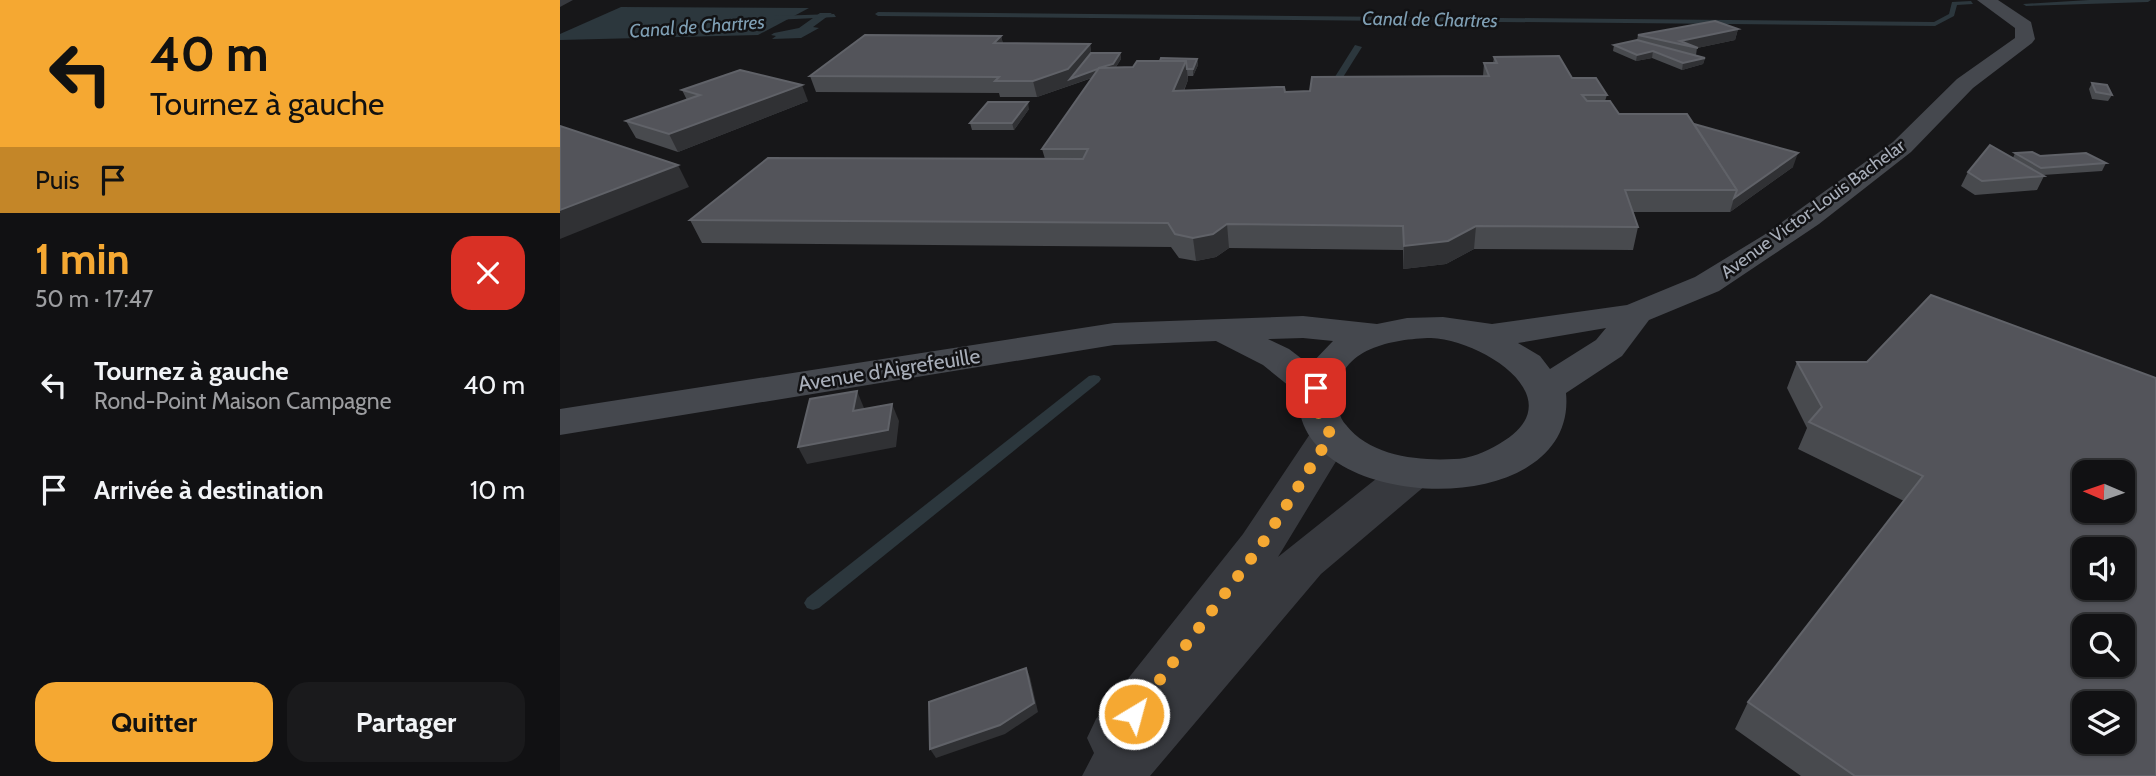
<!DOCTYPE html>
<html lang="fr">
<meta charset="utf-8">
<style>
:root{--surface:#111113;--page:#1a1a1c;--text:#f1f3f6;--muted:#9c9da0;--line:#303133;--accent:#f5a832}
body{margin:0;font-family:Cabin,sans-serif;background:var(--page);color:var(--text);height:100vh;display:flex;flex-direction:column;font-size:26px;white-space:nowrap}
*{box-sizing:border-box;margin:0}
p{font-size:23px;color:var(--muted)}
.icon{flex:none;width:38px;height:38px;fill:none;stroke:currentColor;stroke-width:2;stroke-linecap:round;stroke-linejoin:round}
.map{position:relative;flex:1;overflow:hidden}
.drawer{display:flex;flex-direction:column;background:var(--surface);width:560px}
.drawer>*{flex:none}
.guide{background:#f5a832;color:#111;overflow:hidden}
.needle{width:46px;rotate:272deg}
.buttons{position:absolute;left:1512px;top:460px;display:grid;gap:14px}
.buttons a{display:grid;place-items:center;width:63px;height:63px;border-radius:14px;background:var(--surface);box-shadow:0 2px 5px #0004,0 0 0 2px var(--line);font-size:35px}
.pin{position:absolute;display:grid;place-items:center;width:60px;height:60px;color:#fff;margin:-30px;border-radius:14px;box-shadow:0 4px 10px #0006}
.me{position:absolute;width:77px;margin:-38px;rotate:37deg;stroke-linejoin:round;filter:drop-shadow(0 0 5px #0008)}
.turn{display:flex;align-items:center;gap:24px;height:147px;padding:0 35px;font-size:32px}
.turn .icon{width:91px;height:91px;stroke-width:2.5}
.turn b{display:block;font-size:49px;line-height:60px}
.then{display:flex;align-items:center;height:66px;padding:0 35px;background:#0003;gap:14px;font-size:26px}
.round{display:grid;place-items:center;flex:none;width:74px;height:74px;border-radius:21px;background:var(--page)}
.overview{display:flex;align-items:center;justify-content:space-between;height:119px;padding:0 35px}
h1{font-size:42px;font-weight:800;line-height:52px;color:var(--accent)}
.action{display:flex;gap:14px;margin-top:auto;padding:14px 35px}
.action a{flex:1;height:80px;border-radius:21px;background:var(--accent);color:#111;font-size:28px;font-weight:800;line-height:80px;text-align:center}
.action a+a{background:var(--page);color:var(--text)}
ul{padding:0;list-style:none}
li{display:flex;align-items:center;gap:21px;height:105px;padding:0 35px}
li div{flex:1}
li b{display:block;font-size:26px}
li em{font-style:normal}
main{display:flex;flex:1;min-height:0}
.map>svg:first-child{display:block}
.water{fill:#2c373d}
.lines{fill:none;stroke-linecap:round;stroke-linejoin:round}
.stream{fill:#2c373d;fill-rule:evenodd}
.minor{fill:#37393e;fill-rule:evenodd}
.tertiary{fill:#37393e;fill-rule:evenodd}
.secondary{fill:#45484e;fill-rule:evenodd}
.wall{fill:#484a4e}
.shaded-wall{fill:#303134}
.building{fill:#53545a;stroke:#606268;stroke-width:2;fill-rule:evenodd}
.route{stroke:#f5a832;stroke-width:12;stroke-dasharray:0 21.6}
.labels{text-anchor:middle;stroke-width:5;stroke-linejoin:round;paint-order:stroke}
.far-street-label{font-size:18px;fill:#a8aeb9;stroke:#121214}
.far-water-label{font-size:19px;font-style:italic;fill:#7f9fb4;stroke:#121214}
.street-label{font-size:21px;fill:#a8aeb9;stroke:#121214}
</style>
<main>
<section class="drawer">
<div class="guide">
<div class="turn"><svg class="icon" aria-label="left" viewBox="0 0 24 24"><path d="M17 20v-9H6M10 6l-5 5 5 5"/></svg><div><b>40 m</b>Tournez à gauche</div></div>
<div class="then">Puis<svg class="icon" aria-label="arrive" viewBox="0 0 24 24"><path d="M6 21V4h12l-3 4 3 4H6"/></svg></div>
</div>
<div class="overview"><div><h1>1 min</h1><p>50 m · 17:47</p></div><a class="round" style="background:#d93025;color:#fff"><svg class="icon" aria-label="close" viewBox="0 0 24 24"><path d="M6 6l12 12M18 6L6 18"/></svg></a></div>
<ul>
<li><svg class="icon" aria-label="left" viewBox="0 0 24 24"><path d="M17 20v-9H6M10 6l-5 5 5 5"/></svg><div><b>Tournez à gauche</b><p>Rond-Point Maison Campagne</p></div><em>40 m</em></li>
<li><svg class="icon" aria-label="arrive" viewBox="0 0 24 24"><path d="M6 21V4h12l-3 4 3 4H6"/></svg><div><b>Arrivée à destination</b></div><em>10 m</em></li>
</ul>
<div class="action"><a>Quitter</a><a>Partager</a></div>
</section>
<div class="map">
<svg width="1596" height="776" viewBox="0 0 1596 776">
<rect width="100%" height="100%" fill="#171719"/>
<g class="water">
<path d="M61 7 249 8 198 35 0 40V34Z"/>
<path d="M260 13H272L253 27 259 28 241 38 212 39 216 36 211 35 214 33 239 28Z"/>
</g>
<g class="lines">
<g class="stream">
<path d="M1529 0H1591L1588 2 1466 6 1463 4Z"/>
<path d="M1411 1 1413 4 1397 5 1394 16 1375 26 318 16 315 14 318 12 1374 22 1389 14 1392 2Z"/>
<path d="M274 14 276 17 214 20 211 18 214 16Z"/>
<path d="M795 45 802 47 780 82H774L773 80Z"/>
<path d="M534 375 539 376 541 379 539 382 259 608 253 610 247 608 244 603 247 598 529 376Z"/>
</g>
<path class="minor" d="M0 0H13L0 7Z"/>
<path class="tertiary" d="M771 421 786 425 792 435 718 557 836 463 851 459 866 463 873 474 866 485 761 574 590 776H522L534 753 527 738 536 719 683 534 756 425Z"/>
<path class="secondary" d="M1417 0H1438L1471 22 1475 39 1472 43 1413 88 1351 152 1259 224 1159 291 1089 320 1062 356 1006 393C1019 527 729 514 739 394L703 365 656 341 554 345 0 435V409L554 323 743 316 817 324 847 318 883 317 932 324 1067 305 1135 277 1204 235 1333 142 1397 79 1455 38V28ZM1046 328 1036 340 990 369 980 356 958 343ZM743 338 773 341 750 365 729 349 708 339ZM871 338C923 340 1017 400 939 444 925 452 910 459 894 459 858 461 810 456 786 425 779 418 777 405 777 395 779 348 833 339 871 338Z"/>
</g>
<g class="wall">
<path d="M1178 29 1175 40 1137 48 1136 55 1145 58 1143 64 1122 70 1092 58 1076 61 1053 51 1054 45 1077 40 1078 35Z"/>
<path d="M441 36 443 44H530L531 53H560L561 59 556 67H573L600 61 637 59 638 65 633 76H628V80L624 91H750L923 76 924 63H933L934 57 1012 78 1047 95 1045 101 1059 114 1134 124 1233 167 1170 212H1073L1078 227 1073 250 914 249 886 264 843 269V250L669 248 656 257 636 261 619 258 611 247 142 243 130 220 485 159 482 149 532 78 477 97H440L439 93 256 92 250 76Z"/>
<path d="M1532 83 1552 95 1548 101 1532 99 1529 89Z"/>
<path d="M122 90 248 101 118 152 76 138 66 121 127 100Z"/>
<path d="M469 109 454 130H412L410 123Z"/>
<path d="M1455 153 1480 156 1546 163 1542 171 1483 175 1484 176 1477 190 1415 195 1401 186 1408 172 1453 158Z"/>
<path d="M1237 362H1307L1596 776H1241L1175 729 1188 702 1344 501 1238 449 1247 428 1227 388Z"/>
</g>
<g class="shaded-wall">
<path d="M1178 29 1175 40 1137 48 1120 41Z"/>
<path d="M441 36 445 51 434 43Z"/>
<path d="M530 44 532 59 560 53 561 59 554 70 477 97 473 81Z"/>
<path d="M1093 51 1092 58 1076 61 1077 55Z"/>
<path d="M1145 58 1143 64 1122 70 1123 63Z"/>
<path d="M637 59 638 65 633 76V69Z"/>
<path d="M626 61 628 80 615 111 613 91Z"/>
<path d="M242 85 248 101 118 152 109 134Z"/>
<path d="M468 102 469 109 454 130 452 123Z"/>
<path d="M1238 153 1233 167 1170 212 1174 198Z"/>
<path d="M118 165 129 187 0 239V210Z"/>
<path d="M667 224 669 248 656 257 636 261 633 238Z"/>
<path d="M916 226 914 249 886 264 843 269 844 246Z"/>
<path d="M297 391 304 408 301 428 293 411Z"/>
<path d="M332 404 339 421 336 447 247 464 238 447Z"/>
<path d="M466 668 470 677 478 712 445 734 376 758 370 749Z"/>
</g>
<g class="building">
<path d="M1155 21 1178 29 1120 41 1138 48 1078 35Z"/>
<path d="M305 35 441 36 434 43 530 44 508 69 473 81H435L439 77 250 76Z"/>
<path d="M1077 40 1145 58 1123 63 1093 51 1077 55 1054 45Z"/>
<path d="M531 53H560L553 64 539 68 538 69 510 79Z"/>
<path d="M999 56 1012 78H1036L1047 95H1022L1027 101H1050L1059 114H1127L1177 190H1065L1078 227 916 226 888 241 844 246 843 226 667 224 653 234 633 238 615 234 608 223 130 220 208 158 523 159 528 149H482L539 68 573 67 577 61H626L613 91 717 87H724L725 92 750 91 752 77 929 76 924 63H937L934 57Z"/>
<path d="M601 58 637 59 633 69H627L626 61H600Z"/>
<path d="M180 70 242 85 109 134 66 121 140 95 122 90Z"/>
<path d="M1532 83 1547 85 1552 95 1536 92Z"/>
<path d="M428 102H468L452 123H410Z"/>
<path d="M1134 124 1238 153 1174 198 1177 190Z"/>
<path d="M0 126 118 165 0 210Z"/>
<path d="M1430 145 1484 176 1422 181 1408 172Z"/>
<path d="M1472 152 1480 156 1526 153 1546 163 1481 168 1455 153Z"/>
<path d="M1371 295 1596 378V776H1295L1188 702 1363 476 1249 422 1262 407 1237 362H1307ZM1524 472H1563V511H1524ZM1524 550H1563V588H1524ZM1524 626H1563V665H1524ZM1524 704H1563V742H1524Z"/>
<path d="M297 391 293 411 332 404 328 430 238 447 250 399Z"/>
<path d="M466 668 474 703 440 725 370 749 369 702Z"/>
</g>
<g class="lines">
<path class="route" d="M574 714 700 547 771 435 758 412 756 388"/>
</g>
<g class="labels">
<g class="far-street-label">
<text transform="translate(1253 209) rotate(-36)" y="6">Avenue Victor-Louis Bachelar</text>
</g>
<g class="far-water-label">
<text transform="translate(870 19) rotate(1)" y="7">Canal de Chartres</text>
<text transform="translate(137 26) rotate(-4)" y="7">Canal de Chartres</text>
</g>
<g class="street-label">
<text transform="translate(329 370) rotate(-9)" y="7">Avenue d'Aigrefeuille</text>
</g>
</g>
</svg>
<div class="buttons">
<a><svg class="needle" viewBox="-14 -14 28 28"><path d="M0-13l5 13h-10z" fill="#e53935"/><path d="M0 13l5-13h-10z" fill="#9c9da0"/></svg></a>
<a><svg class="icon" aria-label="sound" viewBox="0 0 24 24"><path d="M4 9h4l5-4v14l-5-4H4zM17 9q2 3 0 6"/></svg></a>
<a><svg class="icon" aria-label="search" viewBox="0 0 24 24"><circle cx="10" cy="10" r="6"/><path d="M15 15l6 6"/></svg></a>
<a><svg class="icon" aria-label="layers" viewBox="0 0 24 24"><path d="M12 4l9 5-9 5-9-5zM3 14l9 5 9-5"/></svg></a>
</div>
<div class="pin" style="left:756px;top:388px;background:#d93025"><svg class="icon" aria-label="arrive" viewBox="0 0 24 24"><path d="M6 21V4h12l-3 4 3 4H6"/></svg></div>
<svg class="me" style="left:574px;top:714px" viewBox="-20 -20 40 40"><circle r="17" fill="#f5a832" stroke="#fff" stroke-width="3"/><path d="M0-11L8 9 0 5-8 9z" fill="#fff"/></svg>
</div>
</main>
